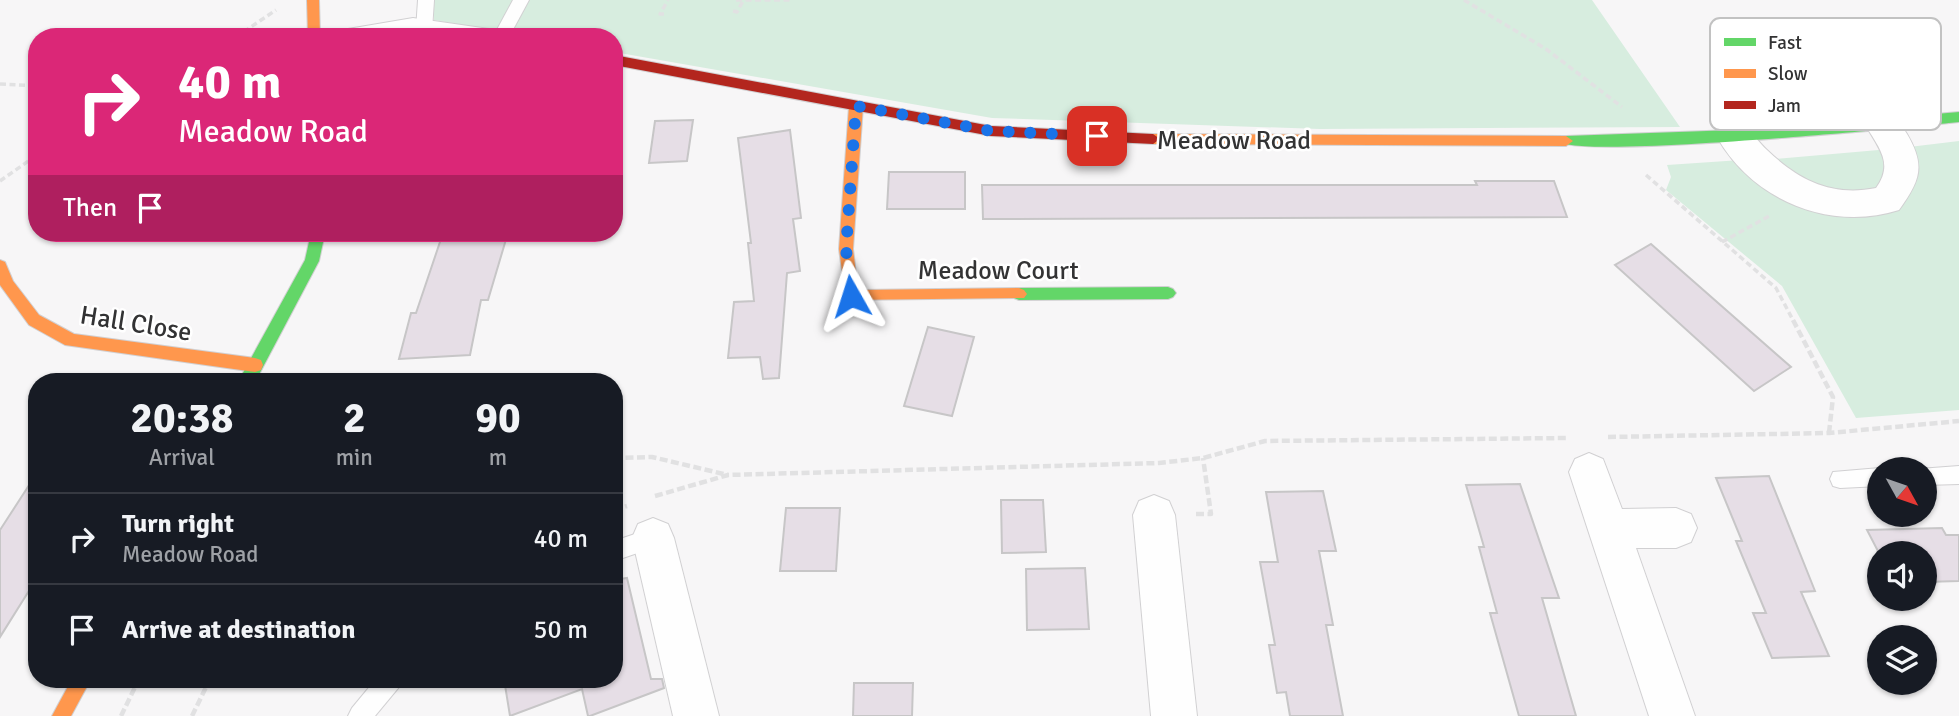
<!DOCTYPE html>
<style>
:root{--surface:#171b24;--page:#20242c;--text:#f1f3f6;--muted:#9ea1a6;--line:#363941}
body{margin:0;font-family:Signika,sans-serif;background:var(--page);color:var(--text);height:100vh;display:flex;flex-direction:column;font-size:26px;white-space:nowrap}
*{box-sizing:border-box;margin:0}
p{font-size:23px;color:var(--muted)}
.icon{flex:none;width:38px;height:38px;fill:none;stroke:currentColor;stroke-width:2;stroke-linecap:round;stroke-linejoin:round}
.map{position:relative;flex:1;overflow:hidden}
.drawer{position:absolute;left:28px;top:373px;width:595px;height:315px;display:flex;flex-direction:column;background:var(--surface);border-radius:28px;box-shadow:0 2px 5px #0004}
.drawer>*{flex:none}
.hud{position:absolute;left:28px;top:28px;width:595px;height:214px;border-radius:28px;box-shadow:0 2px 5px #0004;background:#db2777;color:#fff;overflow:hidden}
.needle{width:46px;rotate:130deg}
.buttons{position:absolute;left:1867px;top:457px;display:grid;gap:14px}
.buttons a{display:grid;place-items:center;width:70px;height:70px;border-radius:50%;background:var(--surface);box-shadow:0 2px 5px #0004;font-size:35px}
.pin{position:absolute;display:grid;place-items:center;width:60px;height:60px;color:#fff;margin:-30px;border-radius:14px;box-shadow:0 4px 10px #0006}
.me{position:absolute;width:77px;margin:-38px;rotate:354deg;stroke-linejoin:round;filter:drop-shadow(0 0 5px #0008)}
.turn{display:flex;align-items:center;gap:24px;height:147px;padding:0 35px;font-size:32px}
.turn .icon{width:91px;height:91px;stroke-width:2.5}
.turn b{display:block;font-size:49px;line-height:60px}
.then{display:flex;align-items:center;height:66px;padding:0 35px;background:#0003;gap:14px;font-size:26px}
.eta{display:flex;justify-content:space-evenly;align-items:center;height:119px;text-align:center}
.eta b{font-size:42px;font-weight:700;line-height:49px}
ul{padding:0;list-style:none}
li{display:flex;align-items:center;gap:21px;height:91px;padding:0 35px;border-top:2px solid var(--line)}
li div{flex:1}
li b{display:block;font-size:26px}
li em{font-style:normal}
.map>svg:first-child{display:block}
.green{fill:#d7eddf}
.building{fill:#e6dee6;stroke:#c7c6c7;stroke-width:2}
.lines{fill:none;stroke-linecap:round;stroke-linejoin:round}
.lane-casing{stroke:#d1d0d2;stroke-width:2}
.street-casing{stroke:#d1d0d2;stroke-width:2}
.fast-casing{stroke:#d1d0d2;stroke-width:2}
.slow-casing{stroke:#d1d0d2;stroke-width:2}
.jam-casing{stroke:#d1d0d2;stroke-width:2}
.path-far1{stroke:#e1e1e2;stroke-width:3.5;stroke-dasharray:6 3.5;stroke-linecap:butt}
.path{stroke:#e1e1e2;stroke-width:4.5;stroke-dasharray:8 3.5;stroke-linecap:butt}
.lane{fill:#fefefe;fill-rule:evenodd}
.street{fill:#fefefe;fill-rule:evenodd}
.fast{fill:#63d668;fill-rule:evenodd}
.slow{fill:#ff974d;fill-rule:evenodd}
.jam{fill:#b3261e;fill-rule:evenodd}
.route{stroke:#1a73e8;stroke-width:12;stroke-dasharray:0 21.6}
.labels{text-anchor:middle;stroke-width:5;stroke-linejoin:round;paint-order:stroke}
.street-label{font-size:26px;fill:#333334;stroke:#fff}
.key{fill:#fff;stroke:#c2c2c2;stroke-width:2}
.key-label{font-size:19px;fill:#333334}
</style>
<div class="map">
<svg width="1959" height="716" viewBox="0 0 1959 716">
<rect width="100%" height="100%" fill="#f7f6f7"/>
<g class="green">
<path d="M434 0H1592L1680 127 1320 129 992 118 614 52V37H529L434 20Z"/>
<path d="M1959 141V410L1856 418 1782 286 1666 190 1671 177 1667 165 1741 160 1767 182 1897 205C1920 185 1917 175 1909 147Z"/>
<path d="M1890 149 1893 180 1853 201 1763 160Z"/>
</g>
<g class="building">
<path d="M693 120 687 161 649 163 655 121Z"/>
<path d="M790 130 801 218 793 219 800 271 787 273 779 378 763 379 760 357 728 358 734 302 754 301 748 243H751L738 138Z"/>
<path d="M889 172H965V209H887Z"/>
<path d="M1475 181H1554L1567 217 983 219 982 185H1477Z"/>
<path d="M442 236H507L488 300H481L470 355 399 359 411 313H416Z"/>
<path d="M1651 244 1791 367 1754 391 1615 265Z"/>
<path d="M928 327 974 337 952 416 904 406Z"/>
<path d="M37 473V578L0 637V530Z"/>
<path d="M1769 476 1815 591 1801 592 1829 656 1772 658 1753 613H1766L1736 541H1742L1716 478Z"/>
<path d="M1520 484 1559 598H1542L1576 716H1519L1490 613H1497L1479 547H1484L1466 485Z"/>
<path d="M1323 491 1336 551H1319L1333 625H1326L1343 716H1290L1286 692 1277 693 1269 645H1275L1260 562H1278L1266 492Z"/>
<path d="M1001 500H1043L1046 552 1002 553Z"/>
<path d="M786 508H840L836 571H780Z"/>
<path d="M1942 528 1946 535H1959V581L1925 582V553H1880V555L1867 530Z"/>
<path d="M1085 568 1089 629 1027 630 1026 569Z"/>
<path d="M627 578 651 679H662L664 688 590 716H588L582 689 510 716 504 679H614V580Z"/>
<path d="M854 683H913L912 716H853Z"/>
</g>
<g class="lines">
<g class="lane-casing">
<g id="lane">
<path d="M418 0H434L432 30 424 35 416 30Z"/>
<path d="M513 0H529L509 37H493Z"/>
<path d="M1959 466V484L1925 485V469H1919Z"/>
<path d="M1880 468 1884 469H1880V486L1840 488 1833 486 1830 479 1833 472Z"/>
<path d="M653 528 661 531 664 538 661 545 614 561V541Z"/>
<path d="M376 679H402L399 687 375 716H348L352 708Z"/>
</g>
</g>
<g class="street-casing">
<g id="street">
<path d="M413 18 489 29 494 37H343L348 29Z"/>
<path d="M1883 114C1896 117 1900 123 1907 134 1926 166 1920 181 1899 210 1831 232 1753 201 1717 137L1722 128C1730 126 1735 124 1743 127 1752 131 1759 143 1767 150 1798 180 1832 197 1876 188 1894 164 1879 148 1866 126L1871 117Z"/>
<path d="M1589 453 1603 459 1622 509 1676 508 1691 514 1697 528 1691 542 1676 548H1636L1695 716H1649L1569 472 1575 459Z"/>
<path d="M1154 495 1169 501 1175 515 1197 716H1151L1133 515 1139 501Z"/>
<path d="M653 518 668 524 674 538 719 716H673L632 538 638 524Z"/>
</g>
</g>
<g class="fast-casing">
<g id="fast">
<path d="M1959 112V122C1913 127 1574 160 1559 141L1566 136 1763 129Z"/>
<path d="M311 233H325L319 261 255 382H238L305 260Z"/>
<path d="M1168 287 1173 289 1176 293 1173 297 1168 299 1019 300 1014 298 1011 294 1014 290 1019 288Z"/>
</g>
</g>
<g class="slow-casing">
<g id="slow">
<path d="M307 0H319L320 37H308Z"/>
<path d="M856 101 863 106 853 249 858 290 1019 288 1024 290 1027 294 1024 298 846 300 839 249 849 106Z"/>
<path d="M1153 134 1566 136 1573 141 1566 146 1153 144 1146 139Z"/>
<path d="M0 260 5 262 13 281 39 315 74 334 255 358 261 360 263 365 261 370 255 372 65 345 29 325 0 285Z"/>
<path d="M72 679H91L71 716H52Z"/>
</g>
</g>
<g class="jam-casing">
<path id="jam" d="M614 55 991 126 1153 134 1160 139 1153 144 991 136 614 65Z"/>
</g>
<g class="path-far1">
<path d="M736 0H793"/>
<path d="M1464 0 1546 49 1622 107"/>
<path d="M733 11 737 12 743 1"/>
<path d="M664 14H660L668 0"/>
<path d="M236 37 276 10"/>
<path d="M0 84 37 86"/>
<path d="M1646 175 1776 288 1794 322"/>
<path d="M0 181 37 155"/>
<path d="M1722 242 1771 215"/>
</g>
<g class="path">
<path d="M1793 320 1833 397 1829 433"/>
<path d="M1608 437 1829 433 1959 421"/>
<path d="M614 458 652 457 728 475"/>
<path d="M655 496 728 475 1159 463 1203 458 1265 441 1568 438"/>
<path d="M614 510 627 506"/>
<path d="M1196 514H1211L1203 458"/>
<path d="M121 716 139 679"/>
<path d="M192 716 210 679"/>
</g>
<use href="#lane" class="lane"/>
<use href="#street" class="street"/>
<use href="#fast" class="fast"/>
<use href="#slow" class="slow"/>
<use href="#jam" class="jam"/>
</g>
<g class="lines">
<path class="route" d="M851 296 846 249 856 106 991 131 1097 136"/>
</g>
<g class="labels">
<g class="street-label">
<text x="1234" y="149">Meadow Road</text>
<text x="998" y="279">Meadow Court</text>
<text transform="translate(136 323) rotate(9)" y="9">Hall Close</text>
</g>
</g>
<rect x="1710" y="18" width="231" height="112" rx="10" class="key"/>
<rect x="1724" y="38" width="32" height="8" fill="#63d668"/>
<rect x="1724" y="69" width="32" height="9" fill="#ff974d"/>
<rect x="1724" y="101" width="32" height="8" fill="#b3261e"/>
<g class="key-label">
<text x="1768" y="49">Fast</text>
<text x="1768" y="80">Slow</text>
<text x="1768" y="112">Jam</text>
</g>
</svg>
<div class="buttons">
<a><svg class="needle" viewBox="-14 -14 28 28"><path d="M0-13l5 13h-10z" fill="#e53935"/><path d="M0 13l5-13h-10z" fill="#9ea1a6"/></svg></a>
<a><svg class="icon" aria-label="sound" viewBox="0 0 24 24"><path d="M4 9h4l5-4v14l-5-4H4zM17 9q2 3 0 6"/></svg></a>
<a><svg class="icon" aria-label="layers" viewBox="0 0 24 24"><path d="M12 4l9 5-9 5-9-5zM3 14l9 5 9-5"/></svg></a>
</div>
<div class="pin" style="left:1097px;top:136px;background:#d93025"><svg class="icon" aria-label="arrive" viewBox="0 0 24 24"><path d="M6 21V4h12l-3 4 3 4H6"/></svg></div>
<svg class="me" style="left:851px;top:296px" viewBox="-20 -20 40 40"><path d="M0-17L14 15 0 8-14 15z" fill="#1a73e8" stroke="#fff" stroke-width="4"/></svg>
<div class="hud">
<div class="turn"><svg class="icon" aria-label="right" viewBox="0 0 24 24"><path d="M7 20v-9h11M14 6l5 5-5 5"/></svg><div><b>40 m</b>Meadow Road</div></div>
<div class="then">Then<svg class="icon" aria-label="arrive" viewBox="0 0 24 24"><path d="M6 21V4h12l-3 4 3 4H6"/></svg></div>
</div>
<section class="drawer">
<div class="eta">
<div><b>20:38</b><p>Arrival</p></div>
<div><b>2</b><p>min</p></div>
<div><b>90</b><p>m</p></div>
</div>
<ul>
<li><svg class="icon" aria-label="right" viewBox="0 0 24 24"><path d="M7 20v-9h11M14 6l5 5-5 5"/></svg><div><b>Turn right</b><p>Meadow Road</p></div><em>40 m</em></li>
<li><svg class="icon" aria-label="arrive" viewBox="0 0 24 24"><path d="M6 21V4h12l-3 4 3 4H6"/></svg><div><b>Arrive at destination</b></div><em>50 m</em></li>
</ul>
</section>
</div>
